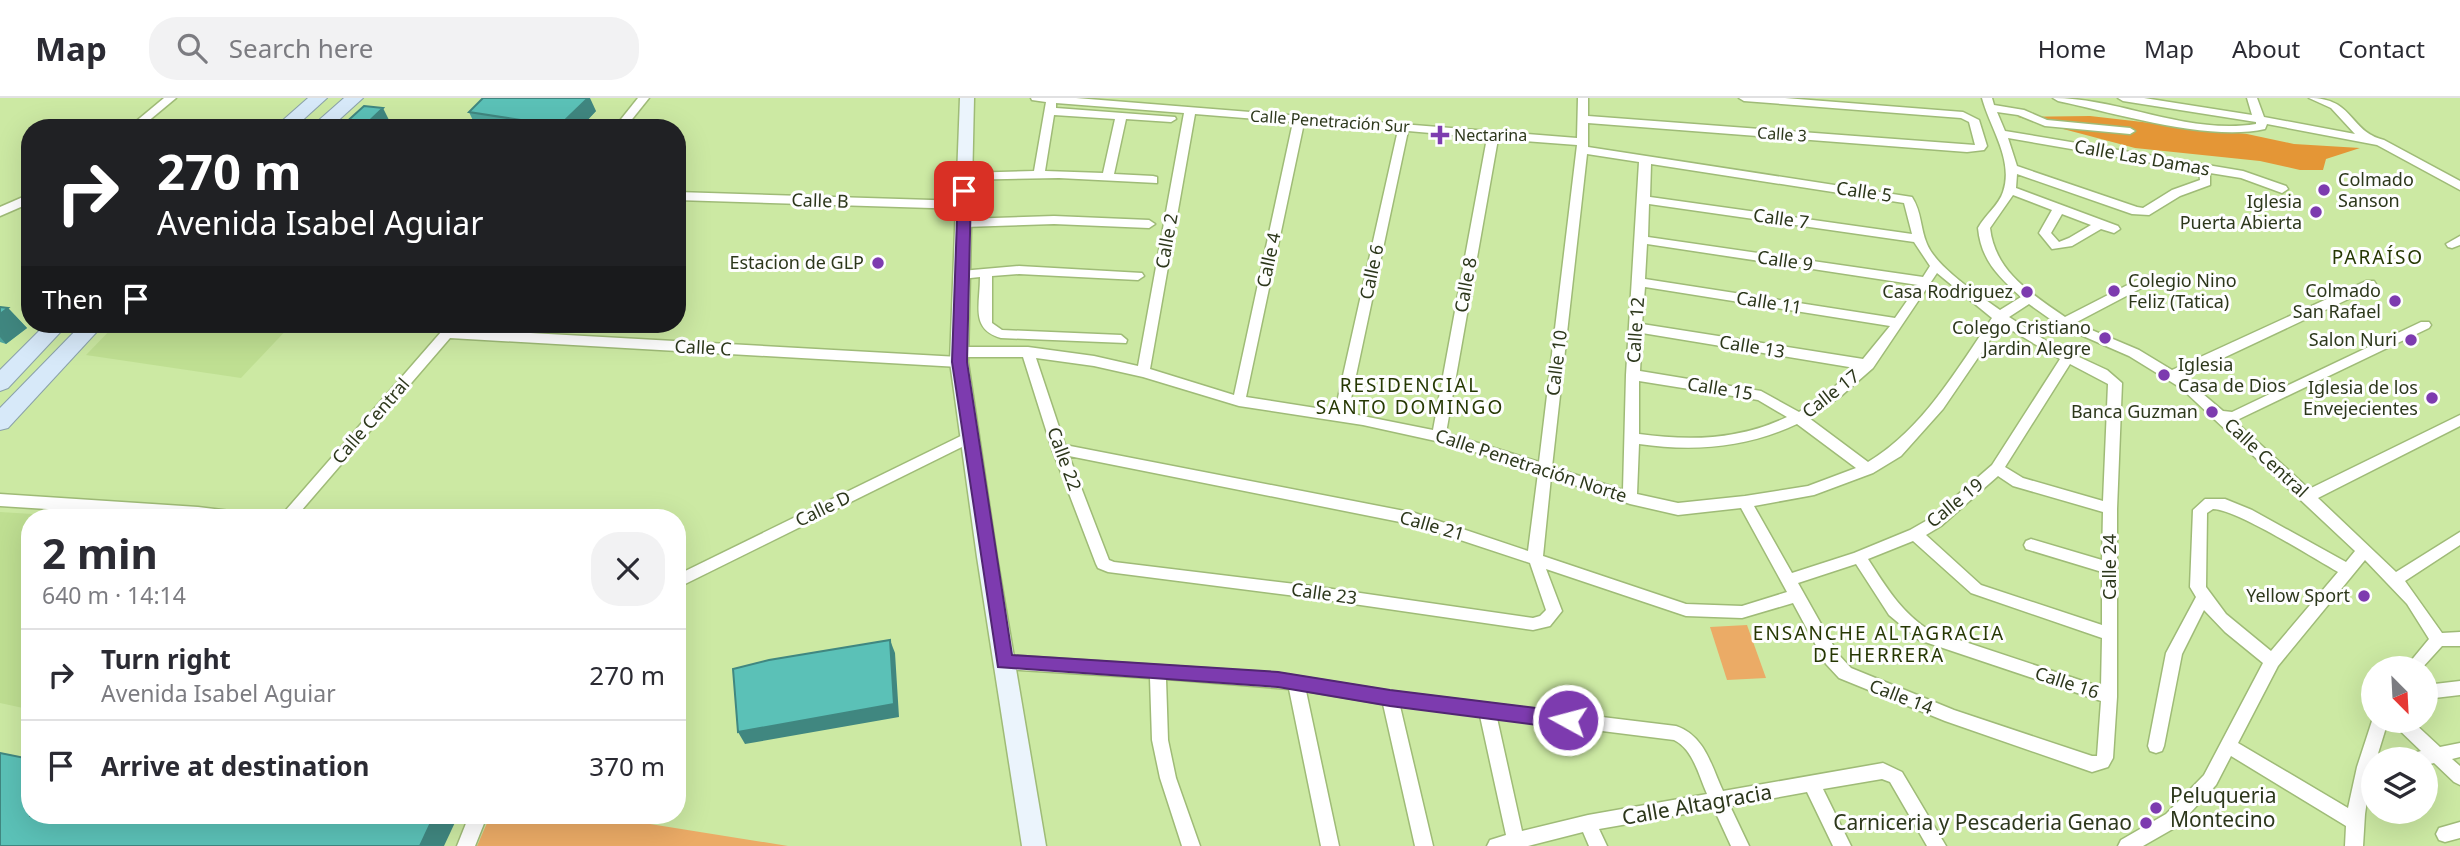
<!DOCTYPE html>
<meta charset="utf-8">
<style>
:root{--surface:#fff;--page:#f2f2f3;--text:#2b2b33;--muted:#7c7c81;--line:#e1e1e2}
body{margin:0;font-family:"Noto Sans",sans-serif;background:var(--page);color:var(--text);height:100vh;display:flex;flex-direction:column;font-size:26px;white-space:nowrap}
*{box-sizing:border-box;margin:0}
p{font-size:23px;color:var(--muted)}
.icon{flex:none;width:38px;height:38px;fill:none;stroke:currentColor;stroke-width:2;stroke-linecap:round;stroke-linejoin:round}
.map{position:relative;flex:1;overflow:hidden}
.side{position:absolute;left:21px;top:411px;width:665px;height:315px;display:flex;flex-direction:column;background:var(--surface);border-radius:28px;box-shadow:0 7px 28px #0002}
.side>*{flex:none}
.guide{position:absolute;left:21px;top:21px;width:665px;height:214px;border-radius:28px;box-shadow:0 7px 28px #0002;background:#202124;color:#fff;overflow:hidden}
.needle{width:46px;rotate:156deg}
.tools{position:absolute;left:2361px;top:558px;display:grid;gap:14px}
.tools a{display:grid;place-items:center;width:77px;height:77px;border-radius:50%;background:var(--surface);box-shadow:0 7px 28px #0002;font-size:35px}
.pin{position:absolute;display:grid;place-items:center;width:60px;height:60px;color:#fff;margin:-30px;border-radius:14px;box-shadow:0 4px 10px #0006}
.me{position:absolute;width:77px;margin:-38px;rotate:277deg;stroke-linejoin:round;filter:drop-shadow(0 0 5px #0008)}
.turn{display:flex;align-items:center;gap:24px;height:147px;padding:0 21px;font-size:32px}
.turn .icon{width:91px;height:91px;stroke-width:2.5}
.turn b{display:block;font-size:49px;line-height:60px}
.then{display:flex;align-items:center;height:66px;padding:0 21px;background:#0003;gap:14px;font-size:26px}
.round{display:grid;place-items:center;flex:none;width:74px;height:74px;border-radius:28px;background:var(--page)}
.head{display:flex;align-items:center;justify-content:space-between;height:119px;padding:0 21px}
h1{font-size:42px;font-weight:700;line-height:52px}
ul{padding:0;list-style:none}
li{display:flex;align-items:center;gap:21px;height:91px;padding:0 21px;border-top:2px solid var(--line)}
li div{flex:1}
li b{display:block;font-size:26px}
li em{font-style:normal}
header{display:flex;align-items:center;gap:42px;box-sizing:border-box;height:98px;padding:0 35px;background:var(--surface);border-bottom:2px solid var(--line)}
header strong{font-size:33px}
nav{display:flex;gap:38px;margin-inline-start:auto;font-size:24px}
.search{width:490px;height:63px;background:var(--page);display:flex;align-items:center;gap:18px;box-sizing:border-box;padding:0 24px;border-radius:28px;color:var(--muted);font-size:26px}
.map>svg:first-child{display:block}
.built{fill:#bfdf92}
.green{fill:#ebab66}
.forest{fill:#e49636}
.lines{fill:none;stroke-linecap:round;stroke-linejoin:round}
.street-casing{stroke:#9fbb77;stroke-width:3}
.secondary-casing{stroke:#9fbb77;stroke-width:3}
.primary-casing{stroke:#8aa1a9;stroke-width:2}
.street{fill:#fff;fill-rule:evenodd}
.secondary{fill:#ebf4fc;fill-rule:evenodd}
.primary{fill:#d7e9f9;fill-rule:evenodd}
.wall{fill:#4ea69d}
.shaded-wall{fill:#408780}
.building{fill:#5bc1b7;stroke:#408780;stroke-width:2}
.route{fill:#7d3baf;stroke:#512672;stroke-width:2}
.poi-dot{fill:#7d3baf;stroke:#fefefe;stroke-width:2.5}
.labels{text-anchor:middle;stroke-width:6;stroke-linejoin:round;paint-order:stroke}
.far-street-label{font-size:16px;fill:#2c371b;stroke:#fefefe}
.far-poi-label{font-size:16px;fill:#2c371b;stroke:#fefefe;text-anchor:start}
.street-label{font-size:18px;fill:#2c371b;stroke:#fefefe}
.poi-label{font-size:18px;fill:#2c371b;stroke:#fefefe;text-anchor:end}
.neighbourhood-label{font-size:19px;letter-spacing:2px;fill:#263803;stroke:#fefefe}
.near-poi-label{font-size:21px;fill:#2c371b;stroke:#fefefe;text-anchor:start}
.near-street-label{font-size:21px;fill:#2c371b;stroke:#fefefe}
</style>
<header>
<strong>Map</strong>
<div class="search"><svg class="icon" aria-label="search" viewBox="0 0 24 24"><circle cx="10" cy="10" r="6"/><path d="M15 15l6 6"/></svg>Search here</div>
<nav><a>Home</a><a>Map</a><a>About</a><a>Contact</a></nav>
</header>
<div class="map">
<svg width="2460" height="748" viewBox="0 0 2460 748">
<rect width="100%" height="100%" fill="#cce9a3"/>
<g class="built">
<path d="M116 226H292L241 280 86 257Z"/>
<path d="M0 414 97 420H30V602L23 610 0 605Z"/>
</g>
<g class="green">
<path d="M1747 527 1766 580 1727 582 1710 529Z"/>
<path d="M490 718H600L788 748H477Z"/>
</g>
<path class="forest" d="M2090 18 2247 36 2294 46 2360 50 2326 61 2323 72H2300L2260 63 2135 50 2018 19Z"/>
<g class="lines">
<g class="street-casing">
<g id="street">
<path d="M164 0H176L140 30H128Z"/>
<path d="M638 0H649L625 30H614Z"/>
<path d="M1031 0H1076L1577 40 1578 0H1588V18L1975 47 1969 24 1961 20 1744 3 1739 0H1785L1963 14 1979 22 1987 48 1984 52 1967 54 1588 25V49L1912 99C1922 114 1920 130 1927 146 1937 170 1979 197 2000 212L2021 199C1998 178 1981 162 1978 130 1985 117 1999 107 2003 94 2014 62 1990 30 1982 0H1992L1994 7 2024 12 2047 22 2130 30 2135 33 2130 36 2045 28 2018 17 1997 14 2005 33 2243 73 2286 88 2288 91 2282 95 2241 80 2210 75V87L2180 98 2149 117 2132 116 2017 76 2016 90 2118 128 2120 131 2114 135 2101 131 2072 148 2052 151 2039 135 2052 112 2013 97 1990 130C1995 174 2031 195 2065 219L2145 178H2153L2155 181 2153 184 2075 225 2139 252 2172 272 2366 183H2374L2376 186 2374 189 2183 279 2223 313 2232 314 2421 224H2429L2431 227 2429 230 2235 323 2309 391 2460 317V328L2318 400 2396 474 2460 434V447L2405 483 2442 535 2460 534V548H2442L2422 570H2405L2429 541 2407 506 2365 462 2278 568 2238 645 2348 710 2357 669 2372 623 2373 621V623H2388L2376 662H2373L2365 716 2363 748H2345L2346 728 2231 658 2216 687 2178 728 2143 748H2118L2121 742 2166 716 2204 677 2263 565 2225 534 2204 512 2182 556 2164 648 2162 653 2156 655 2150 653 2148 648 2166 555 2196 499 2190 489 2193 412 2205 401H2225L2252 412 2346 464 2355 453 2181 290 2129 258 2060 228 2029 206 2009 219 2051 246 2107 272 2122 285 2117 411V599L2113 660 2108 669 2092 674 1945 623 1839 580 1826 566 1793 505 1742 520 1686 518 1546 471 1562 513 1550 528 1533 532 1312 500 1108 474 1098 470 1096 466 1052 351 1023 259H959L953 254 959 249H1028L1094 258 1138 268 1184 15 1056 5V10L1175 19 1176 21 1171 24 1126 21 1114 76 1153 78 1157 79V85L1059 80 960 82V76L964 75 1034 73 1046 4 1032 2ZM1195 16 1293 24 1234 297 1150 271ZM1054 17 1115 21 1103 75 1045 73ZM1304 25 1398 32 1335 313 1246 299ZM1408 33 1487 40 1433 332 1348 315ZM2008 40 2199 73 2200 82 2172 92 2143 110 2137 109 2017 68ZM1498 41 1577 47 1539 364 1446 335ZM1587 56 1639 64 1626 277 1623 392 1552 369ZM1651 66 1904 105 1912 136 1650 99ZM1649 106 1914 144 1930 168 1923 179 1648 139ZM2062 116 2091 127 2069 140 2059 144 2051 135ZM1647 146 1918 187 1895 220 1645 181ZM1937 175 1992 220C1957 271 1923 331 1868 364L1809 320 1841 298 1873 270ZM1645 189 1890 228 1863 261 1642 226ZM2001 226 2060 261 1992 367 1931 420 1910 432 1854 455 1792 475 1754 408 1814 397 1873 375 1901 358 1943 311ZM1642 235 1855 270 1832 291 1799 314 1761 293 1640 273ZM1036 260 1094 268 1143 279 1239 308 1363 327 1454 347 1538 375 1528 453 1415 415 1065 347ZM2070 266 2108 286 2103 403 2023 380 2005 369ZM1639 283 1758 302 1787 319C1739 342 1690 343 1639 336ZM1797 326 1856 370 1808 388 1745 398 1678 405 1637 396 1639 346C1694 354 1746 350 1797 326ZM1069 358 1415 427 1530 465 1546 512 1540 518 1533 520 1312 488 1114 464 1109 462ZM1998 378 2013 388 2103 414 2102 462 2031 441 2026 443 2024 447 2026 451 2102 474V527L1981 487 1926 437 1941 428ZM1551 379 1630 406 1678 417 1741 410 1787 494 1742 508 1686 506 1543 458ZM2213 411C2236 411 2313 460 2338 474L2271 553 2226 516 2206 489 2207 415ZM1913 443 1971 495 2102 540 2101 589 1929 532C1901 514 1886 489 1868 461ZM1856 466 1889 517 1919 542 2101 603 2097 658H2092L1954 612 1851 570 1838 556 1798 485Z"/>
<path d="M2053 0C2120 0 2187 37 2256 26V24L2123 3 2118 0H2144L2252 17 2247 0H2257L2264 19 2355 36 2331 10 2309 0C2355 0 2348 33 2384 42L2460 83V92L2377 47 2267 26 2265 31C2209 44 2115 15 2058 3Z"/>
<path d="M677 94 964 103 970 107 964 111 677 102Z"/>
<path d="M30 96V105L0 118V109Z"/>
<path d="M1054 118 1149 122 1155 126 1149 130 1054 126 963 129 957 125 963 121Z"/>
<path d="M2460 138V147L2452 150 2448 149 2446 146Z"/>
<path d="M1019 168 1142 175 1144 178 1138 182 1019 176 992 178V225L1002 232 1121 237 1127 242 1126 245 1001 240C970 231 980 207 980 179L961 181 955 177 961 173Z"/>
<path d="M448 226H458L457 231 959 259 966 264 959 269 450 240 295 420H279Z"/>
<path d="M969 334 976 339 974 343 677 490V477Z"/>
<path d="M0 396 198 409 239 414 244 416 246 420H188L0 408Z"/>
<path d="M1004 557 1278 575 1390 593 1676 628C1705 638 1711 667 1723 693L1883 665 1902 674 1946 748H1927L1890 684 1882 681 1823 691 1851 748H1833L1807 694 1730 708 1749 748H1731L1714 711 1599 731 1607 748H1589L1583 734 1528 748H1487L1490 742 1506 737 1480 618 1400 608 1433 748H1415L1383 606 1306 593 1339 748H1321L1289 591 1166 581 1168 642 1176 680 1200 748H1182L1160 680 1152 642 1150 580 1004 571 998 569 996 564 998 559ZM1497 620 1674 642C1693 651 1699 678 1707 696L1588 717 1522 733Z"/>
<path d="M2460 583V597L2426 601V587Z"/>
<path d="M2393 623H2412L2440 649 2460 645V659L2452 661 2460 668V687L2454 684 2434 665 2426 667V662H2404L2406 657 2421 653 2395 628Z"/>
<path d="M469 718H487L475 748H457Z"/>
<path d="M2460 724V740L2445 744 2439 742 2436 736 2439 730Z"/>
</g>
</g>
<g class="secondary-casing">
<path id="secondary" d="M960 0H974L968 264 997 459 1046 748H1022L977 459 950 264Z"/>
</g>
<g class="primary-casing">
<g id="primary">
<path d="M308 0H327L294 30H274Z"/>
<path d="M344 0H363L330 30H310Z"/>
<path d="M46 226H68L8 290 0 293V272Z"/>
<path d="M82 226H104L8 330 0 332V310Z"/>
</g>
</g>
<use href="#street" class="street"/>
<use href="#secondary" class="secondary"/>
<use href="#primary" class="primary"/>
</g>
<g class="wall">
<path d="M596 13 580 30H481L476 29 469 14Z"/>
<path d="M0 209 8 210 27 230 6 246 0 244Z"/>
</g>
<g class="shaded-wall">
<path d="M588 0H590L596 13 580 30H560L559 28Z"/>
<path d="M383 10 393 30H362Z"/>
<path d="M8 210 27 230 6 246 0 239V216Z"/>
<path d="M890 542 895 555 899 619 745 646 738 634Z"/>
<path d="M434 718H458L444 748H420Z"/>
</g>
<g class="building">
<path d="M483 0H588L559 28 469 14Z"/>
<path d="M364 8 383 10 362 30H348L350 28 343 27Z"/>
<path d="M0 209 8 210 0 216Z"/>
<path d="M890 542 894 606 738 634 733 571 769 562Z"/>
<path d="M0 655 30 661V718H434L420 748H0Z"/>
</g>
<path class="route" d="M964 89 971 93 967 264 1012 557 1278 574 1390 592 1568 614 1575 617 1577 622 1575 628 1568 631 1390 608 1278 589 998 569 952 264 958 93Z"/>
<g class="poi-dot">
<path d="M1436.5 26.5h7v7h7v7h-7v7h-7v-7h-7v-7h7z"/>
<circle cx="2324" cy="92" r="7"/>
<circle cx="2316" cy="114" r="7"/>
<circle cx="878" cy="165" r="7"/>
<circle cx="2114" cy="193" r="7"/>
<circle cx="2027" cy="194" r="7"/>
<circle cx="2395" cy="203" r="7"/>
<circle cx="2105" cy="240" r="7"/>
<circle cx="2411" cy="242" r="7"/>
<circle cx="2164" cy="277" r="7"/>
<circle cx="2432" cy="300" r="7"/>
<circle cx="2212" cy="314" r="7"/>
<circle cx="2364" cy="498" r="7"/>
<circle cx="2156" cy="710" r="7"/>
<circle cx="2146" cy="725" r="7"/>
</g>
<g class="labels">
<g class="far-street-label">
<text transform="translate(1330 23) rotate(4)" y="6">Calle Penetración Sur</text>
<text transform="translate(1782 36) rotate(4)" y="6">Calle 3</text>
</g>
<g class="far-poi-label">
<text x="1454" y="43">Nectarina</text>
</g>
<g class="street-label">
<text transform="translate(2142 60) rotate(10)" y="6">Calle Las Damas</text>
<text transform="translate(1864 94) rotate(8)" y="6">Calle 5</text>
<text transform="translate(820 103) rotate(2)" y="6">Calle B</text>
<text transform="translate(1781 121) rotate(8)" y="6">Calle 7</text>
<text transform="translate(1167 143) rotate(-80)" y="6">Calle 2</text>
<text transform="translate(1269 162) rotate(-78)" y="6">Calle 4</text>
<text transform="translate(1785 163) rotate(8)" y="6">Calle 9</text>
<text transform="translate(1372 174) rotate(-78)" y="6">Calle 6</text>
<text transform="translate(1466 187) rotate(-80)" y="6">Calle 8</text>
<text transform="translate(1769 205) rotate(9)" y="6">Calle 11</text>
<text transform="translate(1636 232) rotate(-86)" y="6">Calle 12</text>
<text transform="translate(1752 249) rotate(9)" y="6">Calle 13</text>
<text transform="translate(703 250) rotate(3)" y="6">Calle C</text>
<text transform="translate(1557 265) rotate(-83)" y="6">Calle 10</text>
<text transform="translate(1720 291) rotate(9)" y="6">Calle 15</text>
<text transform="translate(1831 296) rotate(-38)" y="6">Calle 17</text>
<text transform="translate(371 323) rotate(-49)" y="6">Calle Central</text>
<text transform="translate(2266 360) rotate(43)" y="6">Calle Central</text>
<text transform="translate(1064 361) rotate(70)" y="6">Calle 22</text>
<text transform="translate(1531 368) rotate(18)" y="6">Calle Penetración Norte</text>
<text transform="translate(1955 405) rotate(-39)" y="6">Calle 19</text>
<text transform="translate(823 411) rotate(-26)" y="6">Calle D</text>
<text transform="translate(1432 428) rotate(16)" y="6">Calle 21</text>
<text transform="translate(2110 469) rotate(-90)" y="6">Calle 24</text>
<text transform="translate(1324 496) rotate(8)" y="6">Calle 23</text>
<text transform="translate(2067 585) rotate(18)" y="6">Calle 16</text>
<text transform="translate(1901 599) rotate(21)" y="6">Calle 14</text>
</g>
<g class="poi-label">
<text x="2338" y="88" text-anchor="start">Colmado<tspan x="2338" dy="21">Sanson</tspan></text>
<text x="2302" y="110">Iglesia<tspan x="2302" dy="21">Puerta Abierta</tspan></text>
<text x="864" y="171">Estacion de GLP</text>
<text x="2128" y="189" text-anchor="start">Colegio Nino<tspan x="2128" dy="21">Feliz (Tatica)</tspan></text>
<text x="2381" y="199">Colmado<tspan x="2381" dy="21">San Rafael</tspan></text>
<text x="2013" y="200">Casa Rodriguez</text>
<text x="2091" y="236">Colego Cristiano<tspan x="2091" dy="21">Jardin Alegre</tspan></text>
<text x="2397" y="248">Salon Nuri</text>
<text x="2178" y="273" text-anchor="start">Iglesia<tspan x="2178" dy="21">Casa de Dios</tspan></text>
<text x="2418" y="296">Iglesia de los<tspan x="2418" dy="21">Envejecientes</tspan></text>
<text x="2198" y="320">Banca Guzman</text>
<text x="2350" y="504">Yellow Sport</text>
</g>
<g class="neighbourhood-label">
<text x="2378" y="166">PARAÍSO</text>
<text x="1410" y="294">RESIDENCIAL<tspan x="1410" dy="22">SANTO DOMINGO</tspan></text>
<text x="1879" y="542">ENSANCHE ALTAGRACIA<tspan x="1879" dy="22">DE HERRERA</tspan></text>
</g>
<g class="near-poi-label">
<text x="2170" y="705">Peluqueria<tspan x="2170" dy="24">Montecino</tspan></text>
<text x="2132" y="732" text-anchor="end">Carniceria y Pescaderia Genao</text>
</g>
<g class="near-street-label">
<text transform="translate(1697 707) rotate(-10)" y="7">Calle Altagracia</text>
</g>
</g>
</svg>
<div class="tools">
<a><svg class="needle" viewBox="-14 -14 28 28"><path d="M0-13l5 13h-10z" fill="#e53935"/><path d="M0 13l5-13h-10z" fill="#7c7c81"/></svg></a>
<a><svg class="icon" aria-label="layers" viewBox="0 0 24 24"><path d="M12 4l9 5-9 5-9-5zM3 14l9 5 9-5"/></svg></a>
</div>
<div class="pin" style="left:964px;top:93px;background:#d93025"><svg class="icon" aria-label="arrive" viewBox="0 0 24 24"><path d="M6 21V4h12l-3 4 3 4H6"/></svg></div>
<svg class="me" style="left:1568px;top:622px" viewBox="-20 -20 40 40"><circle r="17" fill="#7d3baf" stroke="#fff" stroke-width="3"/><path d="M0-11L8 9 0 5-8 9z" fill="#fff"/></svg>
<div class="guide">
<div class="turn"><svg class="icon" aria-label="right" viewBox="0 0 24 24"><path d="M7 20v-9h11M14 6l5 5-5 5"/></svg><div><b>270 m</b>Avenida Isabel Aguiar</div></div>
<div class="then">Then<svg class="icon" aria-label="arrive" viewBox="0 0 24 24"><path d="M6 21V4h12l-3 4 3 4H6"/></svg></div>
</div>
<section class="side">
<div class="head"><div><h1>2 min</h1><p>640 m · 14:14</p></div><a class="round"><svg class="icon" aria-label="close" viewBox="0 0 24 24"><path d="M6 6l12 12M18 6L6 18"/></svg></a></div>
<ul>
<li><svg class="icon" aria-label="right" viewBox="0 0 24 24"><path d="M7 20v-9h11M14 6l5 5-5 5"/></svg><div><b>Turn right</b><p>Avenida Isabel Aguiar</p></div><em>270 m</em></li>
<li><svg class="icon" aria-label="arrive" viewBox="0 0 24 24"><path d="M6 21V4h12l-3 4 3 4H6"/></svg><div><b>Arrive at destination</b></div><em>370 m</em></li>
</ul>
</section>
</div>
